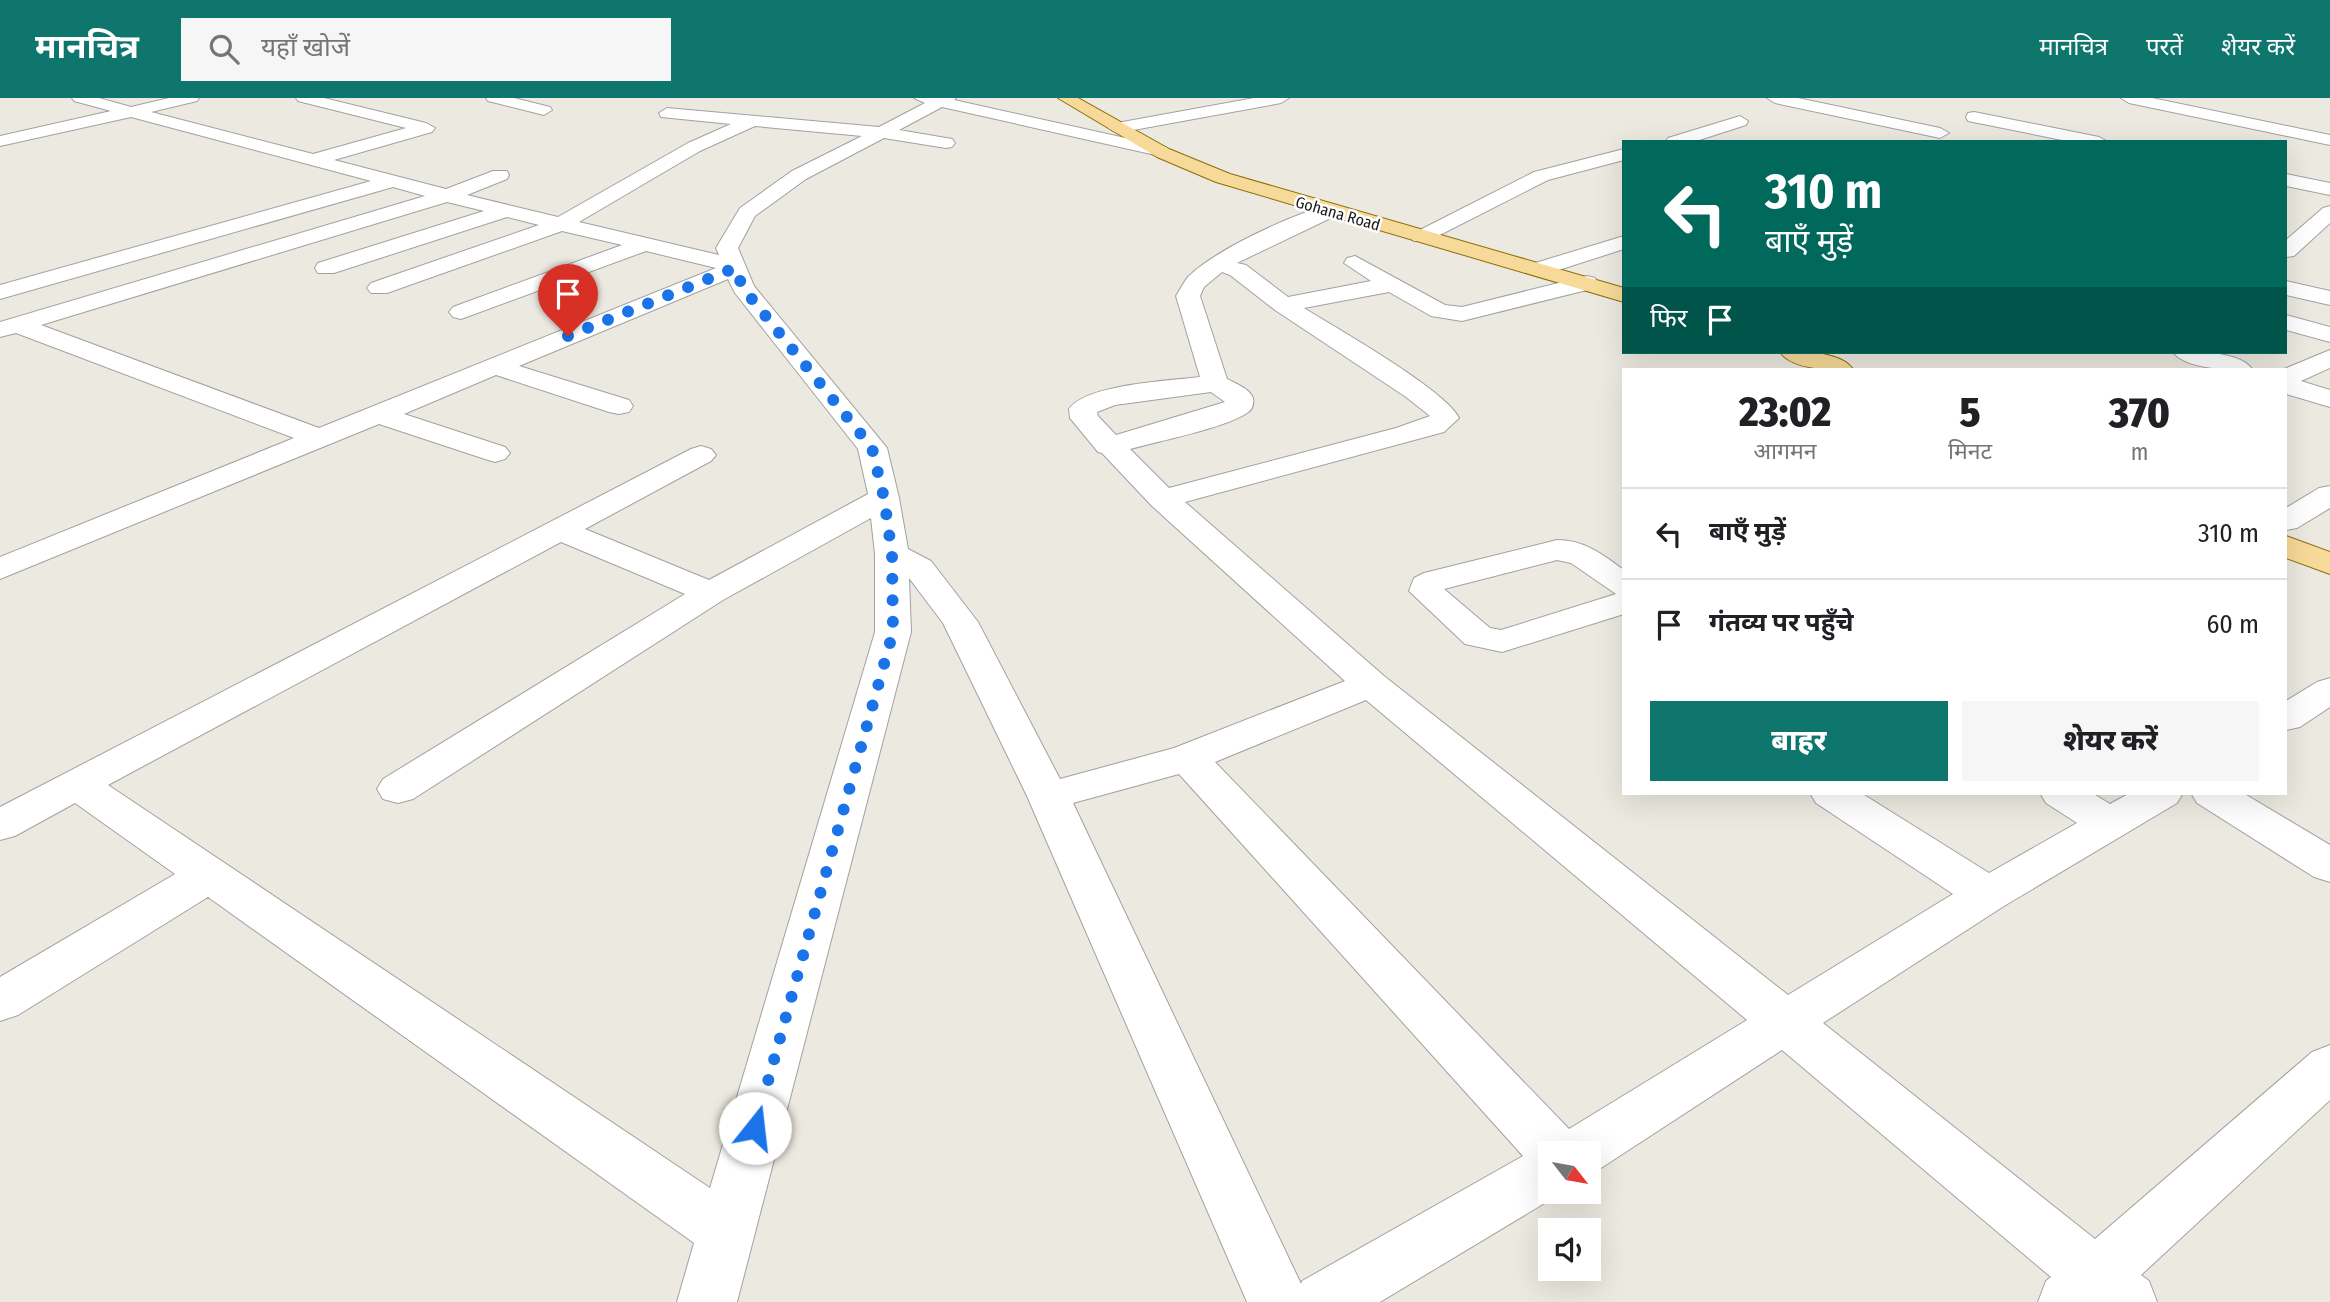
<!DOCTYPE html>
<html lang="hi">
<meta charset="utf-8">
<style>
:root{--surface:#fff;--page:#f6f6f6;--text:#202124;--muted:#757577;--line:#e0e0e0;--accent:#0f766e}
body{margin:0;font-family:"Fira Sans Condensed","Noto Sans Devanagari",sans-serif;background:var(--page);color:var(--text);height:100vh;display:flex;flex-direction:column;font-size:26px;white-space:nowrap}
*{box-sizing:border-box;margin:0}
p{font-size:23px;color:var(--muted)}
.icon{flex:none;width:38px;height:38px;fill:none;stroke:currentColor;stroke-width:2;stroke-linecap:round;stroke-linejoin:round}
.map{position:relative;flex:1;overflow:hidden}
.drawer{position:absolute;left:1622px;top:270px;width:665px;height:427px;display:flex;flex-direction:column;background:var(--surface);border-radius:0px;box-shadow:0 7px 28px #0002}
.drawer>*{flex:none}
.guide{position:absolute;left:1622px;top:42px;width:665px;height:214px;border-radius:0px;box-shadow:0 7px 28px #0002;background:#00695c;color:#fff;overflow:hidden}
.needle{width:46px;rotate:121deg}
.tools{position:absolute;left:1538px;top:1043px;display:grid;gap:14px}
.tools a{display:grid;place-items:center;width:63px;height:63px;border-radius:0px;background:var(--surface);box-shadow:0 7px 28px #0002;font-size:35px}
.pin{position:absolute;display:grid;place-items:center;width:60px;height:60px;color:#fff;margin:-72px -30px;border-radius:50% 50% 50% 0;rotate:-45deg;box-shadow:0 0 7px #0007}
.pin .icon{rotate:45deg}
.me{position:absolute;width:77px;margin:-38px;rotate:16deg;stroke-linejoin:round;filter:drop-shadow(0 0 5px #0008)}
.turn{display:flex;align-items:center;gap:24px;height:147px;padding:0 28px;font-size:32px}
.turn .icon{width:91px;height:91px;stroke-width:2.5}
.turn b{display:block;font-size:49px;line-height:60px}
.then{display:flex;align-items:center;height:66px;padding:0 28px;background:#0003;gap:14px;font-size:26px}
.eta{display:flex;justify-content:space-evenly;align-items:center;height:119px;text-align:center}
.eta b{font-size:42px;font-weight:800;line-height:49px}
.cta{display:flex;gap:14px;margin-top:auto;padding:14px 28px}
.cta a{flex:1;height:80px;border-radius:0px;background:var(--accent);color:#fff;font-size:28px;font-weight:800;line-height:80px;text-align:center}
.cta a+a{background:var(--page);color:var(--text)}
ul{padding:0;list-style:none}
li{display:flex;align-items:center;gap:21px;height:91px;padding:0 28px;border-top:2px solid var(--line)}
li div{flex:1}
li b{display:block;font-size:26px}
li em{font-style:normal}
header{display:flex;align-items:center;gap:42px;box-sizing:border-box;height:98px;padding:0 35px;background:var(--accent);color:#fff}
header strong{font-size:33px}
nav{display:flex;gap:38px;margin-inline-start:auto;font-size:24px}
.search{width:490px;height:63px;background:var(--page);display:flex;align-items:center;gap:18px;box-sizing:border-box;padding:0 24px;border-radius:0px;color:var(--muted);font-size:26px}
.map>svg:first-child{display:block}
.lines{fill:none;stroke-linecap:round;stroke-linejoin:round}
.minor-casing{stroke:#a1a1a1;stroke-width:2}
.major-casing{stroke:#8b6e06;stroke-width:2}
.minor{fill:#fff;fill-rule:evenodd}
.major{fill:#f7da99;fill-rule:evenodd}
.route{stroke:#1a73e8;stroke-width:12;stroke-dasharray:0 21.6}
.labels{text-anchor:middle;stroke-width:5;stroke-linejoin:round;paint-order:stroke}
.far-street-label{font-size:16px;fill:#1a1a1a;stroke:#fff}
</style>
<header>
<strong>मानचित्र</strong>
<div class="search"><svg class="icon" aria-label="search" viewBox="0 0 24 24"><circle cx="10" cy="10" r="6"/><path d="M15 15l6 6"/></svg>यहाँ खोजें</div>
<nav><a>मानचित्र</a><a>परतें</a><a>शेयर करें</a></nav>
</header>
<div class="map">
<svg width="2330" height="1204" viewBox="0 0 2330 1204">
<rect width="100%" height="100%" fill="#ece9e0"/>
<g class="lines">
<g class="minor-casing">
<g id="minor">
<path d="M72 0H99L131 9 169 0H199L197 3 151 14 313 56 406 30 298 3 296 0H324L426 25 435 30 432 34 334 62 446 91 493 73H507L509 77 507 81 467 97 558 119 688 45 731 26 661 19 659 15 667 10 879 29 925 5 914 0H956L954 2 1166 49 1169 53 1166 57 1160 58 942 9 899 32 952 41 955 45 952 49 946 50 884 40 806 81 755 118 738 150 754 188 887 350 899 400 908 451 931 463 978 524 1060 681 1174 650 1345 583 1152 408 1102 355 1098 354 1070 320 1069 311C1087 286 1169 283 1200 279L1176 198C1180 192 1183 185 1188 179 1215 152 1292 116 1330 107L1337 109 1340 113 1337 117 1237 165 1246 167 1288 199 1371 183 1344 165 1347 160 1355 158 1445 207 1462 209 1587 178 1595 180 1598 185 1595 190 1462 223 1431 218 1389 194 1304 210C1336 230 1446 292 1459 320L1444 334 1185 404 1384 578 1788 897 1953 796 1816 705 1810 695H1861L1989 775 2077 725 2046 705 2040 695H2092L2110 706 2130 695H2183L2177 705 2004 808 1823 925 2095 1141 2312 954 2330 947V1002L2141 1177 2149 1183 2157 1204H2038L2046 1183 2051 1179 1782 952 1598 1072 1589 1076V1055H1550V1094H1563L1380 1204H1247L1027 698 943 525 909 480 911 534 737 1204H677L694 1145 208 799 18 917 0 923V879L175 776 75 705 15 738 0 742V709L691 351 701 348 711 351 716 357 711 363 585 431 709 482 868 396 858 351 735 195 728 181 519 268 629 302 633 308 629 314 619 316 609 314 496 277 404 316 505 349 510 355 505 361 495 364 485 361 379 326 0 481V459L294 340 16 235 0 239V224L425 98 393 89 0 201V187L371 83 131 19 0 48V38L111 13 74 3ZM755 28 862 38 792 73 740 110 716 150 719 157 579 124 700 53ZM447 104 484 113 318 165 315 170 318 175H334L507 119 539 127 371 185 367 190 371 195H387L562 133 622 147 453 209 449 214 453 219 461 221 646 153 716 170 319 330 41 227ZM1222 174 1230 177 1275 212 1406 299 1430 318 1396 330 1169 390 1130 351C1159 343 1225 330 1247 315 1252 312 1254 306 1253 300 1250 291 1235 285 1227 281L1200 198 1204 189ZM1211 294 1225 304 1116 337 1098 318 1097 314 1115 307ZM871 420 875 456V534L710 1090 108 687 561 444 685 496 383 681 377 691 383 701 398 705 413 701 723 502ZM1366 602 1747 922 1569 1031 1215 664ZM1179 676 1523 1058 1302 1183 1301 1186 1073 705Z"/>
<path d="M486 0H514L550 9 552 12 544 17 488 3Z"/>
<path d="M1254 0H1289L1281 5 1117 35 1108 30 1117 25Z"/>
<path d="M1767 0H1798L1940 30 1949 35 1940 40 1775 5Z"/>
<path d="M2121 0H2152L2330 37V47L2129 5Z"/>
<path d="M1974 14 2099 39 2108 44H2072L1968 23 1966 19 1968 15Z"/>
<path d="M1740 18 1748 23 1746 27 1693 44H1665L1668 40Z"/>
<path d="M1624 51V62L1548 82 1428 143H1414L1410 139 1414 135 1534 74Z"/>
<path d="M2286 76 2330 85V97L2286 88Z"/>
<path d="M2330 108V125L2294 158 2286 159V142L2323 110Z"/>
<path d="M1624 138V151L1540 178 1532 176 1529 171 1532 166Z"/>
<path d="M2286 183 2330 193V207L2286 197Z"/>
<path d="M2286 217 2330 229V244L2286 232Z"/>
<path d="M2330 252V270L2301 283 2330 292V309L2286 296 2284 271Z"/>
<path d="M2173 254C2193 253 2240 253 2252 271 2232 272 2186 272 2173 254Z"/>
<path d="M2330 388V410L2297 430 2286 432V410L2319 390Z"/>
<path d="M1557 442C1585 442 1603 457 1624 472V516L1502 554 1465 546 1409 493 1414 480 1424 475ZM1557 462 1571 465 1616 496 1501 532 1490 530 1444 491Z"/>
<path d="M2330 580V609L2300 629 2286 632V603L2317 584Z"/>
<path d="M2191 695H2243L2330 747V784L2314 779 2197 705Z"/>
</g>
</g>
<g class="major-casing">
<g id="major">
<path d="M1058 0H1078L1169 51 1230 76 1624 190V204L1216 84 1157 59Z"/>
<path d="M1780 254C1800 253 1840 253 1853 271 1833 272 1793 273 1780 254Z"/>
<path d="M2286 438 2330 454V476L2286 460Z"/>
</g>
</g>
<use href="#minor" class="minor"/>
<use href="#major" class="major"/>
</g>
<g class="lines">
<path class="route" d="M568 238 735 170 743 190 872 350 884 400 892 456 893 534 755 1030"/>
</g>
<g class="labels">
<g class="far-street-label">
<text transform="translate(1338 115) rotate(16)" y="6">Gohana Road</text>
</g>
</g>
</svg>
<div class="tools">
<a><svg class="needle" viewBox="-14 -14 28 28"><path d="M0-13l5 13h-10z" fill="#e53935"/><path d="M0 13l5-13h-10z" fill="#757577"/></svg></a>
<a><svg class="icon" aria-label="sound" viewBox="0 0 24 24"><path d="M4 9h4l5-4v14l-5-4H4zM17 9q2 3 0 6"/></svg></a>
</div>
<div class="pin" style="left:568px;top:238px;background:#d93025"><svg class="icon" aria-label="arrive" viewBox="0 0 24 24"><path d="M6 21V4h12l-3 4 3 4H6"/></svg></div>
<svg class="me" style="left:755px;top:1030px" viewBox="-20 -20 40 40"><circle r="19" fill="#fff"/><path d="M0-13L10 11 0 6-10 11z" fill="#1a73e8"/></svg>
<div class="guide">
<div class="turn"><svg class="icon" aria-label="left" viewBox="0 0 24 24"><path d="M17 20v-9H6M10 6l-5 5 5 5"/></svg><div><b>310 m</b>बाएँ मुड़ें</div></div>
<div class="then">फिर<svg class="icon" aria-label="arrive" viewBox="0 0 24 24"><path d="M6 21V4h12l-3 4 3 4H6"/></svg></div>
</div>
<section class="drawer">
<div class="eta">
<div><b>23:02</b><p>आगमन</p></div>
<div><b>5</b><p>मिनट</p></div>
<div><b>370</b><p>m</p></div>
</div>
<ul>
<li><svg class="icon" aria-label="left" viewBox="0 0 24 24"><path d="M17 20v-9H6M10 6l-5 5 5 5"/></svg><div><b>बाएँ मुड़ें</b></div><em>310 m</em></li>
<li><svg class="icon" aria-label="arrive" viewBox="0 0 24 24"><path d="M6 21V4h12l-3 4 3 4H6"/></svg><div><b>गंतव्य पर पहुँचे</b></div><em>60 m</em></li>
</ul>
<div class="cta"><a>बाहर</a><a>शेयर करें</a></div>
</section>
</div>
